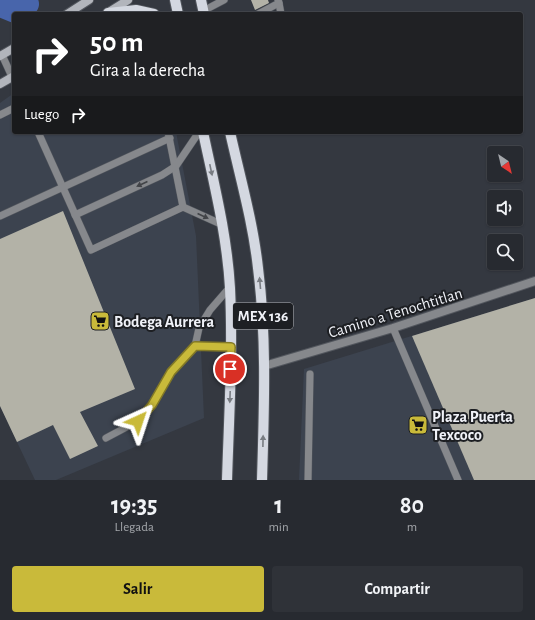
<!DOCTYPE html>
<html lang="es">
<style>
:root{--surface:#272a30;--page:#2f3238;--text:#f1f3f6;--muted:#a4a7ab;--line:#43464c;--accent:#c9ba3a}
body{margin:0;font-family:"Alegreya Sans",sans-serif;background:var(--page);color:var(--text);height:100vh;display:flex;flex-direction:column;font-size:15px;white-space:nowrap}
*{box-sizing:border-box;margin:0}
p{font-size:13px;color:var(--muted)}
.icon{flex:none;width:22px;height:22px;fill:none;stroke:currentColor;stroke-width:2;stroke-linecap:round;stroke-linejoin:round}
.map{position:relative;height:480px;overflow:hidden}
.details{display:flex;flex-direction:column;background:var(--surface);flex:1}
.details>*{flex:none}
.banner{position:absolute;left:12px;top:12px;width:511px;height:122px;border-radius:4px;box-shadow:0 1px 3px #0004,0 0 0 1px var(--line);background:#202124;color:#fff;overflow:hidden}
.needle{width:26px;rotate:145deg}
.fabs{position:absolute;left:487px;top:146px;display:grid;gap:8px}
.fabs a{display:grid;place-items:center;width:36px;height:36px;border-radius:4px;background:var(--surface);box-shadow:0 1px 3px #0004,0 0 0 1px var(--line);font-size:20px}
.pin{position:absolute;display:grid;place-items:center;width:34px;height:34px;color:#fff;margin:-17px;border:2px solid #fff;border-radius:50%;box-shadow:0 1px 4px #0007}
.me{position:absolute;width:44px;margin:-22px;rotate:42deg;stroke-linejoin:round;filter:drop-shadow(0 0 3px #0008)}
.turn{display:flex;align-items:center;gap:14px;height:84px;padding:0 12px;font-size:18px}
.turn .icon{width:52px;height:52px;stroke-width:2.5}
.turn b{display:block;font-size:28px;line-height:34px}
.then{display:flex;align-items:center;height:38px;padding:0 12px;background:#0003;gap:8px;font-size:15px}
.eta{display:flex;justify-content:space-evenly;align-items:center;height:68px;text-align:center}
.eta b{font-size:24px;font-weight:700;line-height:28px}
.action{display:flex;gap:8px;margin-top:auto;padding:8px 12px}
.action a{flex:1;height:46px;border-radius:4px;background:var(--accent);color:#111;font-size:16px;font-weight:700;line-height:46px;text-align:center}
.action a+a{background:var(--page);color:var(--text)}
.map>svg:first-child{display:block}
.built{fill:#3c434f}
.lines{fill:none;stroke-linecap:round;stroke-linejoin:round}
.river{stroke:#4865ab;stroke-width:24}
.building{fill:#b3b2a7}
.service-casing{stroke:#52565d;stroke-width:8}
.minor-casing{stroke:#52565d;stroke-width:10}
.secondary-casing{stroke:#52565d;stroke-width:10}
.primary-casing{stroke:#52565d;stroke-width:12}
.service{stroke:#86888c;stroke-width:7}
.minor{stroke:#86888c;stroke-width:8}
.secondary{stroke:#b2b5bc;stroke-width:8}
.primary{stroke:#d4d8e1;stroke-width:10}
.oneway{fill:#787c82}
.oneway2{fill:#424448}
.route-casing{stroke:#837926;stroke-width:10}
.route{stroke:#c9ba3a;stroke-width:7}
.labels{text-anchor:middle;stroke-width:4;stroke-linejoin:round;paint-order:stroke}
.shield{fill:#1d1f23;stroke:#b1b3b8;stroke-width:1}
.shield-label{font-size:15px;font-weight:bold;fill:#f0f2f8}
.street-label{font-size:16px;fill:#f0f2f8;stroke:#1d1f23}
.poi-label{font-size:16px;font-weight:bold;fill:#f0f2f8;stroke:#1d1f23;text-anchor:start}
</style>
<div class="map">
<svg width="535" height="480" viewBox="0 0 535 480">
<rect width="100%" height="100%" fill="#343840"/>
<g class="built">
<path d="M14 93V132H176L196 236 204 418 56 480H35L0 406V103Z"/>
<path d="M535 298V480H299L304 369Z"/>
</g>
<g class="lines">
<path class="river" d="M0 1 3 6 15 11 27 4"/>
</g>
<g class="building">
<path d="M251 0H268L269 3 255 10Z"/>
<path d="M63 211 135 389 80 412 98 446 70 459 53 425 17 442 0 406V239Z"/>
<path d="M535 298V480H474L412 336Z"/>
</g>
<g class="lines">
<g class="service-casing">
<g id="service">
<path d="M279 3 281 14"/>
<path d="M203 11 224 0"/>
<path d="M258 14 279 3 278 0"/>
<path d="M2 55 14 81"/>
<path d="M0 115 14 108"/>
<path d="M38 132 91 250 183 207 223 225"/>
<path d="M168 132 183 207"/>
<path d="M75 215 162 175 176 166 199 132"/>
<path d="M0 216 170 138"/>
<path d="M393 328 458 480"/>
<path d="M195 346 231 347"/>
<path d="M106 438 138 421 152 405 171 372 195 346 199 328 210 310 230 287"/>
<path d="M308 480 310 374"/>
</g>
</g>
<g class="minor-casing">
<path id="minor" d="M264 366 393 328 535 281"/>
</g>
<g class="secondary-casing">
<g id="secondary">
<path d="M109 12 128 0"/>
<path d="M67 14 89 0"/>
<path d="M0 56 14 48"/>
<path d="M0 84 14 76"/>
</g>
</g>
<g class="primary-casing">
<g id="primary">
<path d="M175 0 178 14"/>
<path d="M201 0 204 14"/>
<path d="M108 13 136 10 154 14"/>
<path d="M203 132C214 184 227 235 230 288 233 352 229 416 227 480"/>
<path d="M230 132C240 177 253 222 258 268 267 338 264 410 262 480"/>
</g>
</g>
<use href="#service" class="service"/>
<use href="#minor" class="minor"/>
<use href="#secondary" class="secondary"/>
<use href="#primary" class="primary"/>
</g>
<defs><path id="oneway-solid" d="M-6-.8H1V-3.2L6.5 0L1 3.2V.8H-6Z"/></defs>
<g class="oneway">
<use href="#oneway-solid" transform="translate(211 170) rotate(78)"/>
<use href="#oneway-solid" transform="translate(260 283) rotate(-95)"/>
<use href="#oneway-solid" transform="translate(230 397) rotate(92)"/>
<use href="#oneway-solid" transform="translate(263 441) rotate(-89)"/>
</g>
<g class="oneway2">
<use href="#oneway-solid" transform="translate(142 184) rotate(155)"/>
<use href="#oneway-solid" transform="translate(203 216) rotate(25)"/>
</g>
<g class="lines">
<g class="route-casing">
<path id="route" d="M138 421 152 405 171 372 195 346 231 347 230 369"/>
</g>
<use href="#route" class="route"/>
</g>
<defs>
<g id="supermarket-square" transform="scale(1)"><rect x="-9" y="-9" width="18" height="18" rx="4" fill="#c9ba3a" stroke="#1d1f23"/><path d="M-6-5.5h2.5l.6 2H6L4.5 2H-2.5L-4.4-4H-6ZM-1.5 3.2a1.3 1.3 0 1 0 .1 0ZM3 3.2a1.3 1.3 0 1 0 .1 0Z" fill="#111"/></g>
</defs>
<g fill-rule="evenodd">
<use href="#supermarket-square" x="100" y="321"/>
<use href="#supermarket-square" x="418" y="425"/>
</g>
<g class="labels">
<rect class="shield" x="233" y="303" width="60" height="26" rx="3"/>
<g class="shield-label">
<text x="263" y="321">MEX 136</text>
</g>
<g class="street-label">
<text transform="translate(395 312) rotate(-17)" y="6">Camino a Tenochtitlan</text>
</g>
<g class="poi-label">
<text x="114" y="327">Bodega Aurrera</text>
<text x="432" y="422">Plaza Puerta<tspan x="432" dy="18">Texcoco</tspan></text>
</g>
</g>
</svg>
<div class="fabs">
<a><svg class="needle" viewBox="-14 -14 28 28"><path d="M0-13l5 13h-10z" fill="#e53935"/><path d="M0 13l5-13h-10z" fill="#a4a7ab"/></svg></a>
<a><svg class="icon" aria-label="sound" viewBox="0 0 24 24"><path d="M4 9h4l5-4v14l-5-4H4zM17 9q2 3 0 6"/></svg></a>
<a><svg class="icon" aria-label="search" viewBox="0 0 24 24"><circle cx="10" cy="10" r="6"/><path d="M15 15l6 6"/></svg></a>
</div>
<div class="pin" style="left:230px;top:369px;background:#d93025"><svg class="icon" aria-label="arrive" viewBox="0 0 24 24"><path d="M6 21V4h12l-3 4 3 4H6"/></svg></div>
<svg class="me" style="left:138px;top:421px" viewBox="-20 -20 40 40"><path d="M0-17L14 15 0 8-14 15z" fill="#c9ba3a" stroke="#fff" stroke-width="4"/></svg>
<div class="banner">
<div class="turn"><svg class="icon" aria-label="right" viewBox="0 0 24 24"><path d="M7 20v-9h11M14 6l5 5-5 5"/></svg><div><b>50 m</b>Gira a la derecha</div></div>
<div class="then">Luego<svg class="icon" aria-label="right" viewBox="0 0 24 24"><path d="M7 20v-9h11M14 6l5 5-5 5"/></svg></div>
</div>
</div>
<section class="details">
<div class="eta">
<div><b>19:35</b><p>Llegada</p></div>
<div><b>1</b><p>min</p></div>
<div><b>80</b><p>m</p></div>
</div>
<div class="action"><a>Salir</a><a>Compartir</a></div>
</section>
